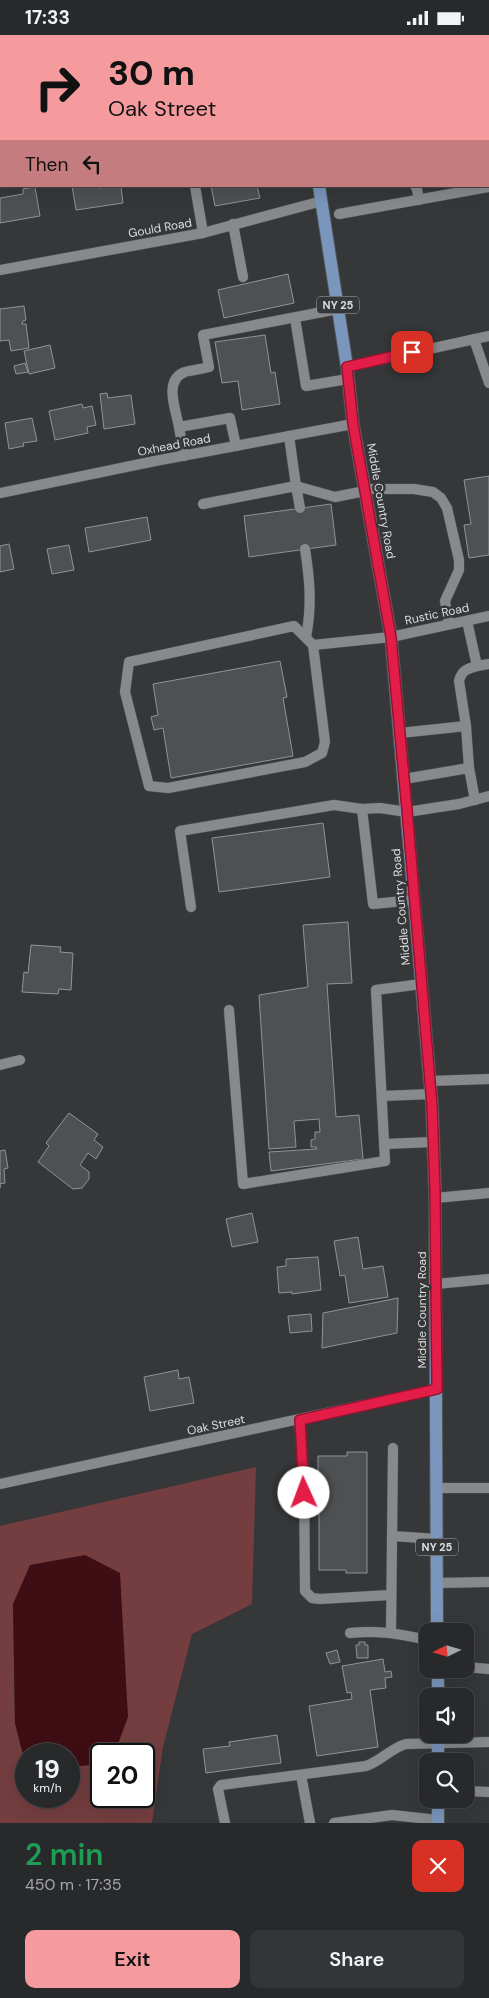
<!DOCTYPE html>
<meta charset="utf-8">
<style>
:root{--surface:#28292b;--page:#343537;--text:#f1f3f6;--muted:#a5a6a9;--line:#444547;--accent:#f59b9e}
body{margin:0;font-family:"DM Sans",sans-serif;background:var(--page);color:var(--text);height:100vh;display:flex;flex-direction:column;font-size:19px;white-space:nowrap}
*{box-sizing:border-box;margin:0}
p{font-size:16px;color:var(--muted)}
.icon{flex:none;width:28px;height:28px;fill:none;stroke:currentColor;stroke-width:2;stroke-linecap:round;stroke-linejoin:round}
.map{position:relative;height:1788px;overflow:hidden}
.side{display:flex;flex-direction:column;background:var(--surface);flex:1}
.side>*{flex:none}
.top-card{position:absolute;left:0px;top:0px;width:490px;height:152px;box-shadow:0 5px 20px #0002,0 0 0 1px var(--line);background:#f59b9e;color:#111;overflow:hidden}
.needle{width:32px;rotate:265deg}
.tools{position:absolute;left:419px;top:1588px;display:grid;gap:10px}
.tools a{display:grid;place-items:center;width:55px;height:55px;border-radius:10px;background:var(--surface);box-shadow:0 5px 20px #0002,0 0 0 1px var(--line);font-size:25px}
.speed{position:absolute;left:15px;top:1708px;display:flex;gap:10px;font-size:25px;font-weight:700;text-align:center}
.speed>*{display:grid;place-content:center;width:65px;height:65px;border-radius:50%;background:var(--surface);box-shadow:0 5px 20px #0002,0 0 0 1px var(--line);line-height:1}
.speed small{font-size:12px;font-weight:400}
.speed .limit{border:2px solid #111;border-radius:8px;background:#fff;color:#111}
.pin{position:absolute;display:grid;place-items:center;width:42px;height:42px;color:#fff;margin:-21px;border-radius:10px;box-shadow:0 2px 8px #0006}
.me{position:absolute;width:55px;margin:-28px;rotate:358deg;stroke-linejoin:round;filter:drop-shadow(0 0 4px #0008)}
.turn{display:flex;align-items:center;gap:18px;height:105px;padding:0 25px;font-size:22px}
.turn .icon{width:65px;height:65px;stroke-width:2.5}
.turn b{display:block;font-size:35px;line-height:42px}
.then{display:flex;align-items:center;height:48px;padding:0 25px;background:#0003;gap:10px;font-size:19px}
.round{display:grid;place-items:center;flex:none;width:52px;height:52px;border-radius:10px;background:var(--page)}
.summary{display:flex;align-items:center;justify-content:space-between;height:85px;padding:0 25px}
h1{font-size:30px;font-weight:600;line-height:38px;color:#1e9e55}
.button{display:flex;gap:10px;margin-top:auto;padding:10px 25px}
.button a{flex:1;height:58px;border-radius:10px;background:var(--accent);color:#111;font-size:20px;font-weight:600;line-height:58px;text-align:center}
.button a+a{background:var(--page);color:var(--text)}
.status{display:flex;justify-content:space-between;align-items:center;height:35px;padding:0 25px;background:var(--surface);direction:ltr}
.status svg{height:14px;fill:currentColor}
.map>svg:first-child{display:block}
.green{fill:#743e40;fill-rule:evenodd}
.water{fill:#3f0e14}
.building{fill:#4e5052;stroke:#919397}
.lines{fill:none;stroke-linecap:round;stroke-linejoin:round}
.service-casing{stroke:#515356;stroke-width:11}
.minor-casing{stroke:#515356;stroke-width:11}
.tertiary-casing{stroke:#515356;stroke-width:11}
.primary-casing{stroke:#515356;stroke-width:14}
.service{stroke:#87898c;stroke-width:10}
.minor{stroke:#87898c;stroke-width:10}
.tertiary{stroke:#87898c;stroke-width:10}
.primary{stroke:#7a96bc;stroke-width:12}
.route-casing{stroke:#92132f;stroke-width:12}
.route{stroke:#e11d48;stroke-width:9}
.labels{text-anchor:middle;stroke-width:5;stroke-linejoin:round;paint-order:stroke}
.shield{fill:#353739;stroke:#a9abac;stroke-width:1}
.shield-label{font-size:11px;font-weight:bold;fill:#dbddde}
.street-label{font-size:12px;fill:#dbddde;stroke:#353739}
</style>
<div class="status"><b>17:33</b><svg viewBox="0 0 49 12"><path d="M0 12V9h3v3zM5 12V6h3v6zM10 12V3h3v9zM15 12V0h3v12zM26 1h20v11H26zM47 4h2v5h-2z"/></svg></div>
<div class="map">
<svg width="489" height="1788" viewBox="0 0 489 1788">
<rect width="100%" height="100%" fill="#353739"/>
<path class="green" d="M256 1432 252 1569 192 1599 163 1712 152 1788H0V1491ZM13 1569 115 1717 111 1719H144V1761H101V1724L90 1730 69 1732V1761H26V1732L15 1688Z"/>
<path class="water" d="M85 1520 120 1538 128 1682 115 1717 101 1719V1724L90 1730 69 1732V1719H26V1732L15 1688 13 1569 30 1530Z"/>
<g class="building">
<path d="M379 0H447L441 1Z"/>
<path d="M72 151H99V153L121 151 123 168 76 175Z"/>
<path d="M211 151H257L260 163 215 171Z"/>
<path d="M35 152 40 181 0 188V163L23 159V154Z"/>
<path d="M288 239 294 268 224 283 218 255Z"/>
<path d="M24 271 26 285 23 286 22 289H26L29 313 11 316 9 305 0 306V274Z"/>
<path d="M265 300 271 338 275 337 280 369 242 375 238 346 222 348 215 307Z"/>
<path d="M50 310 55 333 29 339 24 316Z"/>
<path d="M25 328 28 337 16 339 14 331Z"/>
<path d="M107 358 108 363 131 360 135 389 104 394 100 359Z"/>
<path d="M82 369 83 373 92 371 96 390 87 392 88 398 55 405 49 376Z"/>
<path d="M32 383 37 406 23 408 24 411 9 414 5 388Z"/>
<path d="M489 441V520L469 523 464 490 471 489 464 445Z"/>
<path d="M331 469 336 510 249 522 244 481Z"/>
<path d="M147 482 151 505 89 517 85 493Z"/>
<path d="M9 509 14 534 0 537V511Z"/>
<path d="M69 510 74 535 52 539 47 514Z"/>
<path d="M280 626 287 662 283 663 293 721 171 743 163 693 154 695 151 682 158 680 153 649Z"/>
<path d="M323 788 330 842 219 857 212 803Z"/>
<path d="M348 887 352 948 327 949 336 1082 359 1080 363 1124 271 1136 269 1117 317 1114 316 1112H311V1105L315 1104V1097H320L319 1084 294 1086 296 1112 269 1114 259 960 308 952 303 890Z"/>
<path d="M31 910 61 912 60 917 73 918 71 955 59 954 58 959 22 957 24 937 28 938Z"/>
<path d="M69 1078 98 1099 94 1105 103 1112 96 1124 88 1118 80 1130 89 1137V1144L82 1153 73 1154 38 1127 49 1111 46 1108Z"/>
<path d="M5 1115 8 1133 4 1134 5 1148 0 1149V1153V1116Z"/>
<path d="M252 1178 258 1207 232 1212 226 1184Z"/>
<path d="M358 1202 363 1234 383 1231 388 1262 349 1268 345 1240 340 1241 334 1206Z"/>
<path d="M318 1222 321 1255 292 1259V1257L279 1258 277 1232 286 1231V1224Z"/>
<path d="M398 1263 397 1298 322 1313 323 1278Z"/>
<path d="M311 1279 312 1296 290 1298 288 1281Z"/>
<path d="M178 1335 179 1344 189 1342 194 1368 150 1376 144 1342Z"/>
<path d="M347 1417H367V1538H346V1535H319V1479H309V1458H318V1421H347Z"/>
<path d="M359 1607H365V1610H368V1623H357L356 1610H359Z"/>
<path d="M337 1615 340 1627 330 1629 326 1618Z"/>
<path d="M383 1624 385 1637 391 1636 392 1642 385 1643 386 1653 370 1655 378 1712 317 1721 309 1671 352 1664 351 1657 347 1658 342 1631Z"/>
<path d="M277 1700 281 1728 206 1738 203 1714 230 1711 229 1707Z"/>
</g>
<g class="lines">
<g class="service-casing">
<g id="service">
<path d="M69 0 70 1"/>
<path d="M129 0V1"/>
<path d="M474 1 479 0"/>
<path d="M489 109V110"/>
<path d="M195 151 203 198"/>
<path d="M415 151 417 154 419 165"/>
<path d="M339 179 489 152"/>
<path d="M233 189 243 242"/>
<path d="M295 283 306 351 348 344"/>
<path d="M474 304 489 348"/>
<path d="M179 392 184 421"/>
<path d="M289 401 296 451 335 462 365 456"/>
<path d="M236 411 230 383 179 392C176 375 163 345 185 337 193 335 202 334 209 332L203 300 338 274"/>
<path d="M364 454H414L433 457 441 463 447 473 459 525V535L445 566 449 589"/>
<path d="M203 469 296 451 300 473"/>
<path d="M305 514C310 546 312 571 306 602"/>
<path d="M467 586 477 631 489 629"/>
<path d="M294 591 313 610 325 707 322 718 305 727 168 753 149 751 125 657 129 627Z"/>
<path d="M313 610 391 602"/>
<path d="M466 691 459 646C462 635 467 634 477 631"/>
<path d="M400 698 466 691 469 733"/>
<path d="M404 744 469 733 475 765"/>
<path d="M414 865 373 869 362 774 380 773 407 777 459 769 489 761"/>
<path d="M191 872 180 796 334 770 362 774"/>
<path d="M229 975 243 1149 385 1126 376 955 421 949"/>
<path d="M430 1046 489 1044"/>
<path d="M383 1061 431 1059"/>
<path d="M384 1109 433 1107"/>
<path d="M435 1163 489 1158"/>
<path d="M436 1249 489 1244"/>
<path d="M299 1385 304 1439 305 1556 312 1563 320 1564 390 1560"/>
<path d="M437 1453H489"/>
<path d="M392 1501 437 1504"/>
<path d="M437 1548 489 1547"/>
<path d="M391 1597 393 1413"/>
<path d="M350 1598C379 1595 400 1599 428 1605"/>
<path d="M465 1632 489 1634"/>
<path d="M301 1740 310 1788"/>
<path d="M465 1756 489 1757"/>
<path d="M225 1788 218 1754 221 1750 366 1731C381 1726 391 1713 406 1709L489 1707"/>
<path d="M334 1788 392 1780 438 1785"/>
</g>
</g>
<g class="minor-casing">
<g id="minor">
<path d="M36 1 41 0"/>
<path d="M0 10 1 9"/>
<path d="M0 235 203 198 322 166"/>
<path d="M347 332 489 301"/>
<path d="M0 458 155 426 353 389"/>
<path d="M0 1030 20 1025"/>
<path d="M0 1449 437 1354"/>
</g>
</g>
<g class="tertiary-casing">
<path id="tertiary" d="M391 602 489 581"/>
</g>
<g class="primary-casing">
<g id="primary">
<path d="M297 0V1"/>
<path d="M319 151 347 332 353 389 391 602 432 1070 435 1156 437 1596"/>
<path d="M438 1634V1661"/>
<path d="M438 1699V1726"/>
<path d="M438 1764V1788"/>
</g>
</g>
<use href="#service" class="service"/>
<use href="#minor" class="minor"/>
<use href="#tertiary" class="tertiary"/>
<use href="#primary" class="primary"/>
</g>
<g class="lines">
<g class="route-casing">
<path id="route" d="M304 1458 300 1385 437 1354 435 1156 432 1070 407 775 391 602 353 389 347 332 412 317"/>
</g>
<use href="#route" class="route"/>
</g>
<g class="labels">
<g class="shield">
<rect x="317" y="261.5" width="42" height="17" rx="4"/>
<rect x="416" y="1503.5" width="42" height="17" rx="4"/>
</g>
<g class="shield-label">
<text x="338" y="274">NY 25</text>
<text x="437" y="1516">NY 25</text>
</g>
<g class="street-label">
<text transform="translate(160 193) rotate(-10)" y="4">Gould Road</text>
<text transform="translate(174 410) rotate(-11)" y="4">Oxhead Road</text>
<text transform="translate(381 466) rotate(80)" y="4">Middle Country Road</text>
<text transform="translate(437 579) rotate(-12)" y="4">Rustic Road</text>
<text transform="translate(401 872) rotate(-95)" y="4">Middle Country Road</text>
<text transform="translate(422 1275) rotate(-90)" y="4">Middle Country Road</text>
<text transform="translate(216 1390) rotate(-12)" y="4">Oak Street</text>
</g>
</g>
</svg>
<div class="tools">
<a><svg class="needle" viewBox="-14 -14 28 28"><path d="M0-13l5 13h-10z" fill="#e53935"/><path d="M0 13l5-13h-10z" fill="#a5a6a9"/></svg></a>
<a><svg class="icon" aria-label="sound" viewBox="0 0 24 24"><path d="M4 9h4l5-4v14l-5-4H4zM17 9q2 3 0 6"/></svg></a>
<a><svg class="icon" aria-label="search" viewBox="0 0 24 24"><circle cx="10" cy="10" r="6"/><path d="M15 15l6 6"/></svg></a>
</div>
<div class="speed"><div>19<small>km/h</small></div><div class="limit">20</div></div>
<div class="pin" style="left:412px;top:317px;background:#d93025"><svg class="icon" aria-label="arrive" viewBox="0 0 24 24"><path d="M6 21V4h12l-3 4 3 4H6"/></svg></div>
<svg class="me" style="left:304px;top:1458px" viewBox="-20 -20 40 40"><circle r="19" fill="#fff"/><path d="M0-13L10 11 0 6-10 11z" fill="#e11d48"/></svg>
<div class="top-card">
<div class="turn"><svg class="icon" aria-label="right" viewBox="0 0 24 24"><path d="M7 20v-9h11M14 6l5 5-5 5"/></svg><div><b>30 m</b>Oak Street</div></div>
<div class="then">Then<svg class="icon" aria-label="left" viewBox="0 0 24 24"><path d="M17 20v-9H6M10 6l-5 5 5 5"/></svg></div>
</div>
</div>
<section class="side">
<div class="summary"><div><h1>2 min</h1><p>450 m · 17:35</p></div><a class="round" style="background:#d93025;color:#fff"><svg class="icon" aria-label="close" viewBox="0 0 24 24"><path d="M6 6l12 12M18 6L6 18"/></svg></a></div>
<div class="button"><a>Exit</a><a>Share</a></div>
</section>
